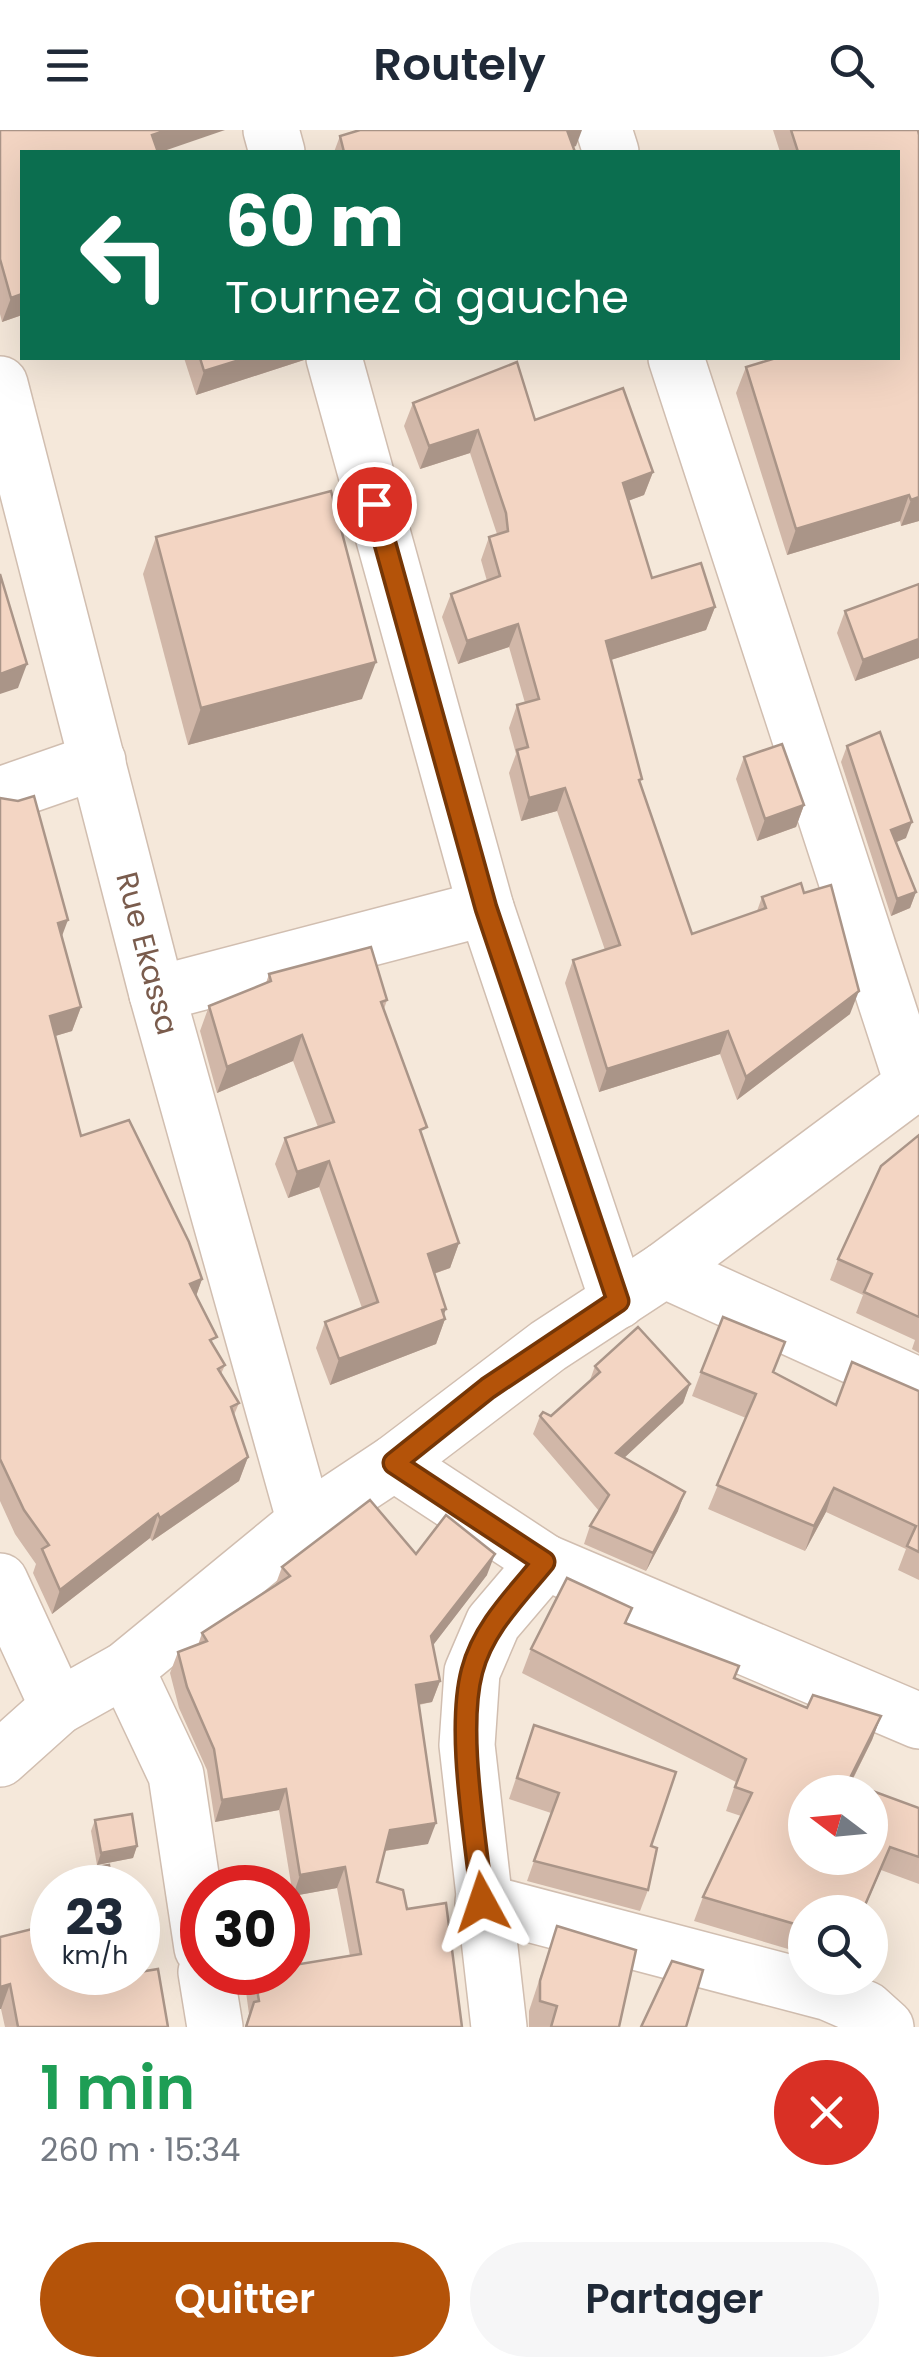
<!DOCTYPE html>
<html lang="fr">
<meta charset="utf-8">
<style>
:root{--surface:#fff;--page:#f6f6f7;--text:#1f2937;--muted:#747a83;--accent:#b45309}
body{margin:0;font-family:Poppins,sans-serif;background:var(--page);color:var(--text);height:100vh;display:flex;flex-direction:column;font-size:38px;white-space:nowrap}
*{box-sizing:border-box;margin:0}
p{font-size:32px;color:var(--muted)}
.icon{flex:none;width:55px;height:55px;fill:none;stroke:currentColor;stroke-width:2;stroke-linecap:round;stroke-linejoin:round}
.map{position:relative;height:1897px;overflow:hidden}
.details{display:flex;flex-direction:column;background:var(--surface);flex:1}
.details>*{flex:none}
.hud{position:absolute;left:20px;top:20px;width:880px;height:210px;border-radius:0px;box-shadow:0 10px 40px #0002;background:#0b6e4f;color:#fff;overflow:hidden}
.needle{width:65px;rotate:286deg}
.controls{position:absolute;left:788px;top:1645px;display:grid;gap:20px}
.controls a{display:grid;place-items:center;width:100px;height:100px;border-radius:50%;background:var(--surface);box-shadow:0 10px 40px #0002;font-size:50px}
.speed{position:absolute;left:30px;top:1735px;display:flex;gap:20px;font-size:50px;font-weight:700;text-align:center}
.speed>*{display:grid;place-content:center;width:130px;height:130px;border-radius:50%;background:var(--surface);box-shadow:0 10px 40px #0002;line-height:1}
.speed small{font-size:25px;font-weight:400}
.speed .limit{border:15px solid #d22;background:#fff;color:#111}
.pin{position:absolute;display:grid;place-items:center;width:85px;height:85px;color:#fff;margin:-42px;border:5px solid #fff;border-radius:50%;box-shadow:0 2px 10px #0007}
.me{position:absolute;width:110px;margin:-55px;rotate:355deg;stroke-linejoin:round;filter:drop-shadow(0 0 8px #0008)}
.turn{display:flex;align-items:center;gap:35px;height:210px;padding:0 40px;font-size:45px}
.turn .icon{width:130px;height:130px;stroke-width:2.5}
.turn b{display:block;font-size:70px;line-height:85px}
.round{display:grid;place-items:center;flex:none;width:105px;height:105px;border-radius:52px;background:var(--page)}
.overview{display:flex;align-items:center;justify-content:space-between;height:170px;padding:0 40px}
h1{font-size:60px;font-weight:600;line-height:75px;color:#1e9e55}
.primary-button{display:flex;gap:20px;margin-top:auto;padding:20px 40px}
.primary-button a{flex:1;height:115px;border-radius:60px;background:var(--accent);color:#fff;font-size:40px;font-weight:600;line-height:115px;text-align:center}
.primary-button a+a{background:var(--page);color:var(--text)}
header{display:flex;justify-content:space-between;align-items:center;height:130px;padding:0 40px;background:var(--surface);font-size:45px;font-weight:600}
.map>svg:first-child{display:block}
.residential{fill:#f5e8da;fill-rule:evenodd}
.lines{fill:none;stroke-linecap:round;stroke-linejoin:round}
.minor-casing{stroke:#d1beb0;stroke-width:58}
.minor{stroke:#fff;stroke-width:55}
.wall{fill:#d1b7a8}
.shaded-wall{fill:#aa9588}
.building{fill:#f3d5c3;stroke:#aa9588;stroke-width:2.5;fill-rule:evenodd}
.route-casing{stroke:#753606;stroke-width:25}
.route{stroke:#b45309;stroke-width:18}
.labels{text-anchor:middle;stroke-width:8;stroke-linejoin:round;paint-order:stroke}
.street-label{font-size:30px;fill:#7a5c4d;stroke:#fffaf3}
</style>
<header><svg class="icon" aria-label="menu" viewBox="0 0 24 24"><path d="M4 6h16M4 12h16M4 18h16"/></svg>Routely<svg class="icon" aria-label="search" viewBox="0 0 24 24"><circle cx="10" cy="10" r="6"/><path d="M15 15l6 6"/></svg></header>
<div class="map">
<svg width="919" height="1897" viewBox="0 0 919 1897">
<rect width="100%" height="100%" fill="#fdf6ec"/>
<path class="residential" d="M0 0H919V1897H0ZM22 22H898V228H22ZM805 1662H870V1728H805ZM52 1758H138V1842H52ZM202 1758H288V1842H202ZM805 1782H870V1848H805Z"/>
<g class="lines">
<g class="minor-casing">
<g id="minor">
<path d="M271 0 277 22"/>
<path d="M604 0 611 22"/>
<path d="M334 228 486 778 618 1171"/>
<path d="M676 228 913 955 919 957"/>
<path id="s1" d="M0 254 157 864 305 1392"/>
<path d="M0 665 98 631"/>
<path d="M157 864 486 778"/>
<path d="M664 1140 919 1256"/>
<path d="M394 1333 545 1432 493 1493 472 1542 467 1615 499 1897"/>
<path d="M545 1432 919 1591"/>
<path d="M0 1451 58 1577"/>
<path d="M126 1539 176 1645 202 1818"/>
<path d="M0 1629 58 1577 126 1539 305 1392 394 1333 548 1216 664 1140 919 950"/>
<path d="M483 1772 829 1863 866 1879 886 1897"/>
<path d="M206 1842 215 1897"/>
</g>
</g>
<use href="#minor" class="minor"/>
</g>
<g class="wall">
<path d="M0 0 22 22V185L2 192 0 184Z"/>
<path d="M773 0H918L919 5V391L901 396 900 391 787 425 736 263 746 237 898 228V22H780Z"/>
<path d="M340 6 576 16 573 17 575 22H334Z"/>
<path d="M184 228H304V230L196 265Z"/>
<path d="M413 273 535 290 653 342 644 365 628 371 652 448 715 477 706 500 611 530 640 655 692 804 757 781 762 767 850 884 737 970 720 924 599 962 565 853 573 830 605 820 557 681 521 691 509 643 516 624 509 598 517 575 525 573 509 517 458 534 442 487 451 464 487 451 481 430 489 407 497 404 470 323 420 339 404 296Z"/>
<path d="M156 407 362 569 188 615 143 444Z"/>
<path d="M845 481 919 528 855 551 837 503Z"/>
<path d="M847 616 906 708 896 712 916 762 910 778 891 786 841 632Z"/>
<path d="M744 627 804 675 796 697 757 711 736 649Z"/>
<path d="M0 668 62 808 81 877 72 901 55 906 81 1006 202 1149 196 1166 213 1216 225 1235 221 1244 239 1273 234 1285 248 1327 239 1351 152 1411 150 1408 52 1484 33 1443 36 1434 15 1404 0 1371Z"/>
<path d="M269 844 387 870 384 879 423 1008 459 1113 450 1138 434 1144 445 1189 436 1214 330 1255 316 1218 325 1192 362 1178 319 1057 288 1068 275 1034 285 1008 318 997 293 931 217 963 200 901 209 876 266 853Z"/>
<path d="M919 1005V1223L912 1219 915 1210 856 1183 863 1165 830 1150 838 1129Z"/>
<path d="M595 1236 690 1254 683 1273 624 1328 678 1381 646 1441 584 1414 590 1396 599 1381 533 1304 540 1286H551L589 1253Z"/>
<path d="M701 1242H774L836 1275 919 1261V1450L898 1440 906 1419 826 1382 805 1421 708 1379 746 1288 692 1266Z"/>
<path d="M416 1424 487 1445 433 1515 440 1551 432 1572 419 1575 428 1714 385 1721 377 1752 407 1779 462 1897H245L249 1884 246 1862 253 1842 350 1826 337 1758 293 1766 279 1680 215 1692 207 1640 179 1578 170 1543 178 1522 198 1515 202 1503 275 1456 282 1437Z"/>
<path d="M627 1494 734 1548 807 1578 881 1586 872 1610 851 1653 919 1678V1754L881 1740 863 1782H805V1824L694 1791 703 1767 741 1686 726 1681 736 1652 522 1543 531 1519Z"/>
<path d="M534 1595 651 1716 648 1760 640 1781 527 1751 551 1683 509 1669Z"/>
<path d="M95 1690 137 1716 133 1728 97 1735 91 1701Z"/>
<path d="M72 1741 112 1758 66 1757Z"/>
<path d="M52 1775V1842L168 1897H5L1 1879H0V1807L52 1794 50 1783Z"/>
<path d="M557 1796 619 1897H529V1881Z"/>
</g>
<g class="shaded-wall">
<path d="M167 0H225L161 22H146L152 5Z"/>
<path d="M566 0H582L576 16 558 21Z"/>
<path d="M22 164V185L2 192 11 168Z"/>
<path d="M246 228H304V230L196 265 204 241Z"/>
<path d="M478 300 470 323 420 339 429 316Z"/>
<path d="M653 342 644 365 614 376 623 353Z"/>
<path d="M909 365 900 391 787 425 796 399Z"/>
<path d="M919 367V391L901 396 911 370Z"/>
<path d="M715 477 706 500 598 534 606 511Z"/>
<path d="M518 494 509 517 458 534 467 511Z"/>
<path d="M919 494V528L855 551 863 530Z"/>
<path d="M376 532 362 569 188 615 201 578Z"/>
<path d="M27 534 18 558 0 564V544Z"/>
<path d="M565 658 557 681 521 691 529 668Z"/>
<path d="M804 675 796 697 757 711 765 689Z"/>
<path d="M912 692 906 708 885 717 891 700Z"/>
<path d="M916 762 910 778 891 786 897 769Z"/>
<path d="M68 790 59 814 58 793Z"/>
<path d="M859 861 850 884 737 970 746 947Z"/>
<path d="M81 877 72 901 42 910 50 886Z"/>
<path d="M728 901 720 924 599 962 607 939Z"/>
<path d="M302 905 293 931 217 963 227 937Z"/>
<path d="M329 1031 319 1057 288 1068 297 1042Z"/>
<path d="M459 1113 450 1138 418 1149 428 1124Z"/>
<path d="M202 1149 194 1172 190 1154Z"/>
<path d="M446 1179 442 1190 445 1189 436 1214 330 1255 339 1229Z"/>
<path d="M690 1254 683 1273 609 1342 616 1323Z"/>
<path d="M248 1327 239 1351 152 1411 160 1388Z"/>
<path d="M834 1358 826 1382 805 1421 814 1396Z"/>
<path d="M685 1362 678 1381 646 1441 653 1423Z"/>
<path d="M158 1384 150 1408 52 1484 60 1460Z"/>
<path d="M495 1424 487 1445 424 1527 431 1506Z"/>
<path d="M440 1551 432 1572 409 1576 416 1555Z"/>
<path d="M881 1586 872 1610 846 1662 848 1652Z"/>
<path d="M286 1659 279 1680 215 1692 222 1670Z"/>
<path d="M436 1693 428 1714 383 1721 390 1700Z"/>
<path d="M137 1716 133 1728 97 1735 101 1723Z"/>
<path d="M345 1737 337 1758 293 1766 300 1745Z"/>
<path d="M10 1854 1 1879H0V1857Z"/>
</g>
<g class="building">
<path d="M0 0H167L152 5 158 22H22V164L11 168 0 129Z"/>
<path d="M360 0H567L575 22H344L340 6Z"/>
<path d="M791 0H918L919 5V367L911 370 909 365 796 399 746 237 776 228H898V22H798Z"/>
<path d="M200 228H246L204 241Z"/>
<path d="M517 232 535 290 623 258 653 342 623 353 652 448 701 433 715 477 606 511 642 649 639 650 692 804 766 778 762 767 801 753 804 763 831 755 859 861 746 947 728 901 607 939 573 830 620 815 565 658 529 668 517 620 528 617 517 575 539 569 518 494 467 511 451 464 500 446 489 407 508 401 506 383 478 300 429 316 413 273Z"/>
<path d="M331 361 376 532 201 578 156 407Z"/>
<path d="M0 444 27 534 0 544Z"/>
<path d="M919 454V509L863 530 845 481Z"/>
<path d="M880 602 912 692 891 700 916 762 897 769 847 616Z"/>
<path d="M782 614 804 675 765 689 744 627Z"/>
<path d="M34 666 68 790 58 793 81 877 50 886 81 1006 129 990 189 1112 202 1149 190 1154 217 1207 210 1210 225 1235 218 1239 239 1273 231 1277 248 1327 160 1388 158 1384 60 1460 42 1419 49 1415 24 1380 0 1329V668L18 671Z"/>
<path d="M371 817 387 870 381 872 427 997 420 1000 459 1113 428 1124 446 1179 442 1180 445 1189 339 1229 325 1192 378 1172 329 1031 297 1042 285 1008 334 992 302 905 227 937 209 876 271 851 269 844Z"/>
<path d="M919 1005V1187L864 1162 872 1144 838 1129 881 1036Z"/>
<path d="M723 1187 785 1212 773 1242 836 1275 852 1232 919 1261V1422L907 1416 916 1396 834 1358 814 1396 717 1355 756 1264 701 1242Z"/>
<path d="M638 1197 690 1254 616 1323 685 1362 653 1423 590 1396 609 1365 540 1286 543 1282 551 1286 600 1242 595 1236Z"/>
<path d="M370 1370 416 1424 446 1385 495 1424 431 1506 440 1551 416 1555 436 1693 390 1700 377 1752 403 1760 407 1779 446 1773 462 1897H246L254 1872 259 1871 254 1842H288V1836L361 1824 345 1737 300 1745 286 1659 222 1670 214 1619 187 1557 178 1522 207 1511 202 1503 290 1446 282 1437Z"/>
<path d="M567 1448 632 1478 625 1493 739 1536 734 1548 807 1578 813 1565 881 1586 848 1652 919 1678V1727L890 1717 862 1782H805V1797L703 1767 752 1663 735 1657 746 1629 531 1519ZM805 1662H870V1728H805Z"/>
<path d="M534 1595 676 1642 651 1716 657 1718 648 1760 534 1731 559 1663 517 1648Z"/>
<path d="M132 1684 137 1716 101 1723 95 1690Z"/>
<path d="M109 1735 112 1758H62L74 1756 72 1741Z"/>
<path d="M52 1794V1842H127V1844L158 1839 168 1897H18L10 1854 0 1857V1807Z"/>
<path d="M557 1796 636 1820 619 1897H551L557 1876 540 1871V1851Z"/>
<path d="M672 1831 703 1840 686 1897H641Z"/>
</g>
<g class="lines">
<g class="route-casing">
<path id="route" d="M374 374 486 778 618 1171 488 1258 394 1333 544 1432C517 1465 483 1498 472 1541 456 1602 476 1708 482 1772"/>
</g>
<use href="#route" class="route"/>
</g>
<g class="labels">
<g class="street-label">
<text dy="10" stroke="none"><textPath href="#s1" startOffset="588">Rue Ekassa</textPath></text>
</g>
</g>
</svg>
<div class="controls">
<a><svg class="needle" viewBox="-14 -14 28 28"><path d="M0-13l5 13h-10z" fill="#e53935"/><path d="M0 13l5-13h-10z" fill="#747a83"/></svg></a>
<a><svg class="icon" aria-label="search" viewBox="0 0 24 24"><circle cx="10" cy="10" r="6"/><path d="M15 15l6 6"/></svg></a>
</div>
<div class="speed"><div>23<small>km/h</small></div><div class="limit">30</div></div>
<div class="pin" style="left:374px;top:374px;background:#d93025"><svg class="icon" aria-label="arrive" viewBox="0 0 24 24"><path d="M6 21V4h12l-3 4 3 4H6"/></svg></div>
<svg class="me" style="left:482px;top:1772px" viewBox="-20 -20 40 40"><path d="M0-17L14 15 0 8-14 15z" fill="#b45309" stroke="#fff" stroke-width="4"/></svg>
<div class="hud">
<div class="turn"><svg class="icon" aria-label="left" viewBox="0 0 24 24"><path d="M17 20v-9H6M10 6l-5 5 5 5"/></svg><div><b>60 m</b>Tournez à gauche</div></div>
</div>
</div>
<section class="details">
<div class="overview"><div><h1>1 min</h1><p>260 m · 15:34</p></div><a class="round" style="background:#d93025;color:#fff"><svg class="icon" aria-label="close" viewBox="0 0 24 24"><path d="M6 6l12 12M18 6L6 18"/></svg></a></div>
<div class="primary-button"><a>Quitter</a><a>Partager</a></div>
</section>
